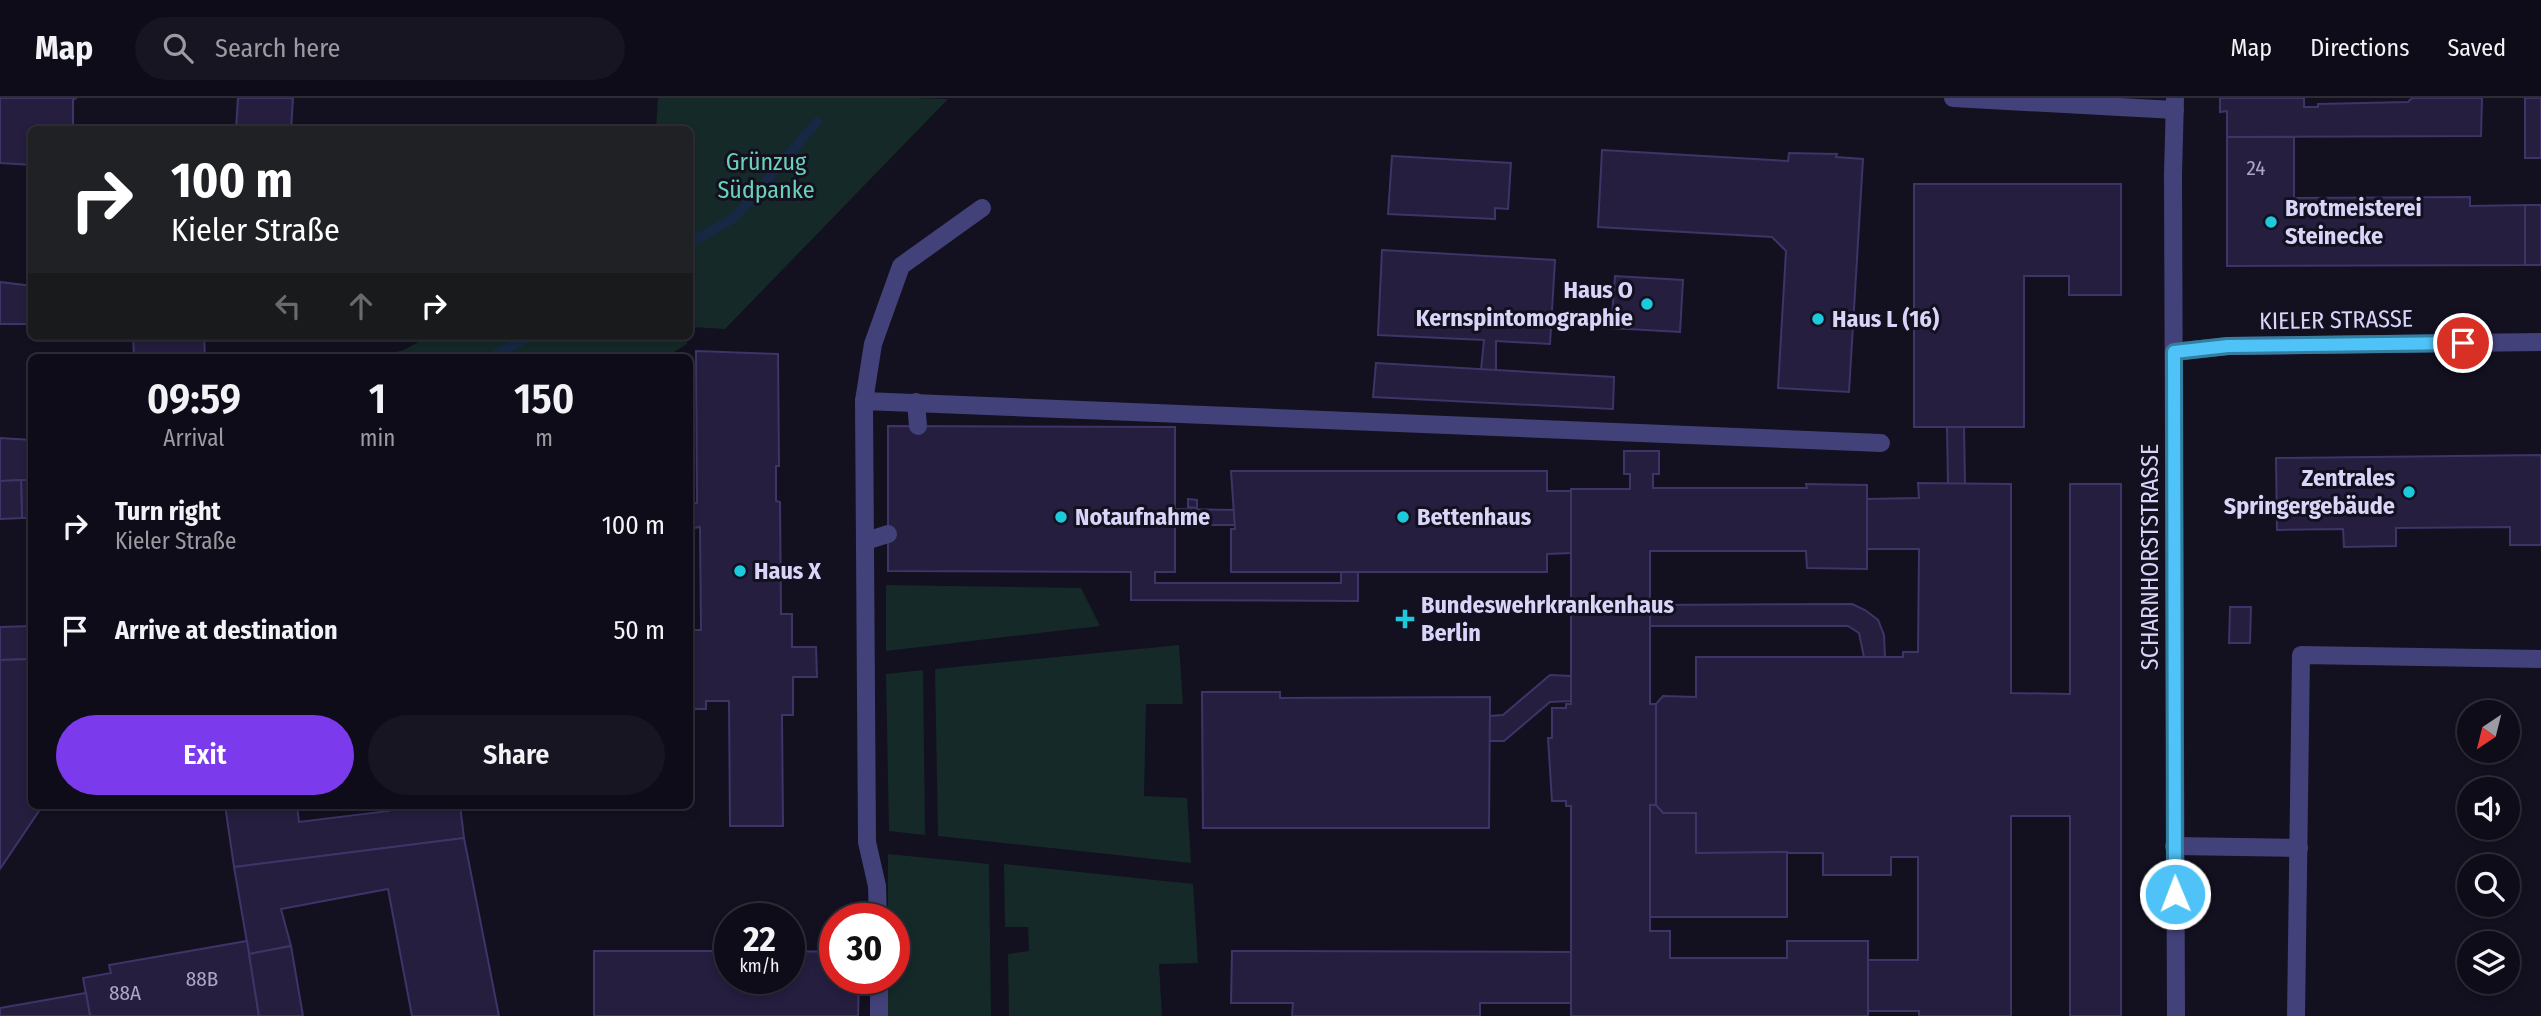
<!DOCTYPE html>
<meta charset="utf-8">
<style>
:root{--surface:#0e0c18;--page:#171521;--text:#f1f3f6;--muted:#9b9ba2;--line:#2e2c37;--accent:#7c3aed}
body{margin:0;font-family:"Fira Sans Condensed",sans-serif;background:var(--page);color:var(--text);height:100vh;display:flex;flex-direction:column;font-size:26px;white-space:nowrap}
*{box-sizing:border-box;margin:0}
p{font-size:23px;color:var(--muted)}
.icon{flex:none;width:38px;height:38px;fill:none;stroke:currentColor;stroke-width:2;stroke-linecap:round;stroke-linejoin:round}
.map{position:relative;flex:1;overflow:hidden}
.side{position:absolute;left:28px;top:256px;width:665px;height:455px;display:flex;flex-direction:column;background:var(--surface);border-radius:10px;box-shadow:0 4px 10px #0003,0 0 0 2px var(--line)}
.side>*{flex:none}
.banner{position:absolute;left:28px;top:28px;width:665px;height:214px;border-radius:10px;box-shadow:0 4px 10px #0003,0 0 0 2px var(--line);background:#202124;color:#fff;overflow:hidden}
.needle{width:46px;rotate:215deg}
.buttons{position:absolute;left:2457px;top:602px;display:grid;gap:14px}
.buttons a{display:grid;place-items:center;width:63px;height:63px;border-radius:50%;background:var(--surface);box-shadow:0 4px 10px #0003,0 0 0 2px var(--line);font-size:35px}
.speed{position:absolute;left:714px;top:805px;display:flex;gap:14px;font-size:35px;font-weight:700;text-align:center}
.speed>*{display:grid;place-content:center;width:91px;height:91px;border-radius:50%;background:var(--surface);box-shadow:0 4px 10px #0003,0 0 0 2px var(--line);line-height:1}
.speed small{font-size:18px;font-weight:400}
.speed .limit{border:10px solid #d22;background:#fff;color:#111}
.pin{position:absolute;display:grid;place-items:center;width:60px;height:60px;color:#fff;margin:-30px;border:4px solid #fff;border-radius:50%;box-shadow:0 2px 7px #0007}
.me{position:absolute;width:77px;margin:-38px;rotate:359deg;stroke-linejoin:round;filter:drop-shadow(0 0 5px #0008)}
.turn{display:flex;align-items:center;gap:24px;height:147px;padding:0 28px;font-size:32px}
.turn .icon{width:91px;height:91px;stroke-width:2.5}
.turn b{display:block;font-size:49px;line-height:60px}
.lanes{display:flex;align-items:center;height:66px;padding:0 28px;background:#0003;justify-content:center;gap:35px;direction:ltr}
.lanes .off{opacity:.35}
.eta{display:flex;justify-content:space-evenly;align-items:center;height:119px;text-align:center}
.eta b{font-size:42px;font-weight:600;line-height:49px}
.primary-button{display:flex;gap:14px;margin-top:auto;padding:14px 28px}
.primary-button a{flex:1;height:80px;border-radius:42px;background:var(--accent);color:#fff;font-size:28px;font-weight:600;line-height:80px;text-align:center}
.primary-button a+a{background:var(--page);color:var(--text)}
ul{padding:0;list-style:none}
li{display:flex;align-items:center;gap:21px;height:105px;padding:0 28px}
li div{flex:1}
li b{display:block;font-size:26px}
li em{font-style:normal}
header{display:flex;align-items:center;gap:42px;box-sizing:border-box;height:98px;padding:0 35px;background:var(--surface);border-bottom:2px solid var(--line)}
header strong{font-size:33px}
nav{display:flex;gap:38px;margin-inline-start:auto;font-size:24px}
.search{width:490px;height:63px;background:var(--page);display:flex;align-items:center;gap:18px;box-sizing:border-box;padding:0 24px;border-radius:38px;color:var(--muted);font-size:26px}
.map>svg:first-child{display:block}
.green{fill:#142928}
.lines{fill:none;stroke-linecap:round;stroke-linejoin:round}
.stream{stroke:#162844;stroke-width:10}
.building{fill:#251e3f;stroke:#3e3467;stroke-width:2}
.lane{stroke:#434179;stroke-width:18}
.street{stroke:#434179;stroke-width:18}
.route-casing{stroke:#337fa1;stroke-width:18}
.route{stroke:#4fc3f7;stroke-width:12}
.poi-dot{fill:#1dcadd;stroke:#131020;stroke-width:2.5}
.labels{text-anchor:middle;stroke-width:6;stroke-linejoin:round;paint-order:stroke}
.number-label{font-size:21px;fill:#aca7ca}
.park-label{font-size:24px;fill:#6ad0b6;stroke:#131020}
.poi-label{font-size:24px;font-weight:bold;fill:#d9d5f9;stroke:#131020;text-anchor:start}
.street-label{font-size:24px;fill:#d9d5f9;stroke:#131020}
</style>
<header>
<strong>Map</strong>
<div class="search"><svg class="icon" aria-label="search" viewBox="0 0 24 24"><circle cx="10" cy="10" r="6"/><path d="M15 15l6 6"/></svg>Search here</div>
<nav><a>Map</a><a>Directions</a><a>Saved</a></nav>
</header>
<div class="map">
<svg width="2541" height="918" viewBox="0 0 2541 918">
<rect width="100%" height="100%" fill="#131020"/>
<g class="green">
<path d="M658 0H918L948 1 725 231 690 229V32L656 31Z"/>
<path d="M429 238H687V246L666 259H377L404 252Z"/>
<path d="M886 487 1081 490 1100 528 886 553Z"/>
<path d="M1179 547 1183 606H1146L1144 698 1187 700 1191 765 938 738 935 571Z"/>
<path d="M923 572 925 737 889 733 886 576Z"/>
<path d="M888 756 989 766 991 918H888V880H894V821H888Z"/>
<path d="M1004 766 1193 786 1198 865 1159 866 1162 918H1009L1008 856 1029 853 1028 829H1005Z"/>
</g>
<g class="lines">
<g class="stream">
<path d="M690 145 734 120 817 24"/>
<path d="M492 259 529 238"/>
</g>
</g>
<g class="building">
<path d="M0 0H76L73 2V32H32V67L0 65Z"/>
<path d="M238 0H293L291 32H236Z"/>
<path d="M2220 0H2304V9H2318V6L2408 4 2412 0H2482L2481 38 2227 39V13L2220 14Z"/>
<rect x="2525" y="0" width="16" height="60"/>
<path d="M2227 39H2294V100L2470 99V108L2525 107V167L2227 168Z"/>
<path d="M1602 52 1788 63 1789 55 1837 56 1836 59 1863 61 1849 294 1778 290 1786 153 1772 139 1598 129Z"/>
<path d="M1392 58 1511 65 1508 111 1495 110V121L1388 116Z"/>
<path d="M1914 86H2121V197H2069V178H2024V329H1914Z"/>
<rect x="2525" y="107" width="16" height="60"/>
<path d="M1382 152 1555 162 1550 246 1496 243V272H1481L1484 242 1378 237Z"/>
<path d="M1615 178 1683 182 1680 234 1611 230Z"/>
<path d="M0 184 32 188V226H0Z"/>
<path d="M133 238H204L205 259H134Z"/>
<path d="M696 253 778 256 779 368H776V403L780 404 781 516H792V549H816L817 579H793V617H782L783 728H730L729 603H706V611H690V532H701L700 429 693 430V405H697Z"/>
<path d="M1376 265 1614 279 1613 311 1373 299Z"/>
<path d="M888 328 1175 329V411L1235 412V427H1175V474H1155V485H1341V474H1358V503L1131 502V474L888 473Z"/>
<path d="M1947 329H1964L1965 386H1948Z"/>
<path d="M0 340 32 342V382L0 383Z"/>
<path d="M1624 353H1659V376H1653V390H1807L1806 386 1867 387V471L1807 470 1806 453H1650V606H1656V707H1650V833H1670V860H1787V843H1868V918H1571V708H1566V703H1552L1548 640H1552V610H1566V606H1571V391H1630V376H1624Z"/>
<path d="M2541 357V447H2510V429L2396 430V448L2344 449 2343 431 2277 432 2276 360Z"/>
<path d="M1231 373H1547V393H1571V455L1547 456V474H1231V431H1235Z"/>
<path d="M21 382H32V420H22Z"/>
<path d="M21 382 22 420 0 421V383Z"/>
<path d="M1918 385 2011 386V595L2070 596V386H2121V918H2070V718H2011V918H1919V913H1868V862H1918V759H1891V777H1823V755H1696V715H1663L1656 707V606L1663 598 1696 599V559H1903V554H1918L1919 451H1867V401L1919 400Z"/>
<path d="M1188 401 1197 402V410L1188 409Z"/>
<path d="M1852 506 1865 512 1878 522 1884 537 1885 559H1864L1859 535 1848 528H1650V507Z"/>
<path d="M2230 509H2251L2250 545H2229Z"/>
<path d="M32 528V561L0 562V529Z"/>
<path d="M32 561V707H43L0 771V562Z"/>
<path d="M1550 577 1571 578V603L1550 604 1504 643H1489V618L1503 617Z"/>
<path d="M1202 594H1280V600L1490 599 1489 730H1203Z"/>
<path d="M225 707H297L299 724 389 713 388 707H460L464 740 234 769Z"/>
<path d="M1650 707H1656L1663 715H1696V755L1787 754V819H1650Z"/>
<path d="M464 740 499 918H412L388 791 281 811 291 848 249 856 234 769Z"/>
<path d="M247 843 259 918H90L83 880 111 875 109 867Z"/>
<path d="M291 848 303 918H259L249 856Z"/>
<path d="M594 853H730V880H789V853L835 854V880H859L858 918H594Z"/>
<path d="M1232 853 1571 854V905H1480V918H1292L1293 905H1231Z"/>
<path d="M86 895 90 918H0V910Z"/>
</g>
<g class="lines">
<g class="lane">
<path d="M864 303 873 246 901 168 982 110"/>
<path d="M916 304 918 328"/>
<path d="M866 443 888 436"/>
<path d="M2174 748 2299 750"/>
<path d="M878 821 877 788 867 744 864 303 1881 345"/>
<path d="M879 880V918"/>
<path d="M2296 918 2301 557 2541 561"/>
</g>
<g class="street">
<path d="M1953 0 2175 12"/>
<path d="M2175 0 2173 77 2176 918"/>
<path d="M2174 254 2228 248 2541 244"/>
</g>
</g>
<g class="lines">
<g class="route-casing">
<path id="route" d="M2175 796 2174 254 2228 248 2463 245"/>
</g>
<use href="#route" class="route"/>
</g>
<g class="poi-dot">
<circle cx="2271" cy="124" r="7"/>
<circle cx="1647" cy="206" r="7"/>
<circle cx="1818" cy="221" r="7"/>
<circle cx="2409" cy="394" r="7"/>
<circle cx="1061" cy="419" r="7"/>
<circle cx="1403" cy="419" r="7"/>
<circle cx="740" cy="473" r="7"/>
<path d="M1401.5 510.5h7v7h7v7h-7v7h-7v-7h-7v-7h7z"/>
</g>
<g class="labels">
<g class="number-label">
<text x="2256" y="77">24</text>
<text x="202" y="888">88B</text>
<text x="125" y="902">88A</text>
</g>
<g class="park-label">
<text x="766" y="72">Grünzug<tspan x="766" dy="28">Südpanke</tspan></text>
</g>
<g class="poi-label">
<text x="2285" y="118">Brotmeisterei<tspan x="2285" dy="28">Steinecke</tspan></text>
<text x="1633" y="200" text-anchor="end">Haus O<tspan x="1633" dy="28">Kernspintomographie</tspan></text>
<text x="1832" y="229">Haus L (16)</text>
<text x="2395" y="388" text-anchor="end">Zentrales<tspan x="2395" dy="28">Springergebäude</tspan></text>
<text x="1075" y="427">Notaufnahme</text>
<text x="1417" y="427">Bettenhaus</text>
<text x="754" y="481">Haus X</text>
<text x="1421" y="515">Bundeswehrkrankenhaus<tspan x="1421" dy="28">Berlin</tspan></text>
</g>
<g class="street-label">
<text transform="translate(2336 222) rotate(-1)" y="8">KIELER STRASSE</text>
<text transform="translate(2150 459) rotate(-90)" y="8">SCHARNHORSTSTRASSE</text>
</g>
</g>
</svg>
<div class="buttons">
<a><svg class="needle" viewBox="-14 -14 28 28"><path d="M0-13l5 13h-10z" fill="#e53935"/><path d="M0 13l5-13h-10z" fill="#9b9ba2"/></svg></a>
<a><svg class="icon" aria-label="sound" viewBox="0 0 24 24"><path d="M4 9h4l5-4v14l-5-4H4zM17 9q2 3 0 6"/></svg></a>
<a><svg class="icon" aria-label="search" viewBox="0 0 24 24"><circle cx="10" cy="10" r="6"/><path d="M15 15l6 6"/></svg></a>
<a><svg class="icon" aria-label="layers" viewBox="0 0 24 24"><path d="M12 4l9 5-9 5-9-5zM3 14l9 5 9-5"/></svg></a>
</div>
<div class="speed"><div>22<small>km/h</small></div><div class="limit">30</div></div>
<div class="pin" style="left:2463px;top:245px;background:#d93025"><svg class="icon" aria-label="arrive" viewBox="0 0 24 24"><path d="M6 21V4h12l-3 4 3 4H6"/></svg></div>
<svg class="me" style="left:2175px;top:796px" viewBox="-20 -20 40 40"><circle r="17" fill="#4fc3f7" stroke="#fff" stroke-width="3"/><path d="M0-11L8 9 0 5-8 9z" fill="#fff"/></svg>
<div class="banner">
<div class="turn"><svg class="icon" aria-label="right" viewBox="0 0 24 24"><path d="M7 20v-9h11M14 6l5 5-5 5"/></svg><div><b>100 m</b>Kieler Straße</div></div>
<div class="lanes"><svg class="icon off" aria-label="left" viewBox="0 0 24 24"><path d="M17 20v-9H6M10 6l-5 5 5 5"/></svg><svg class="icon off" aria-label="ahead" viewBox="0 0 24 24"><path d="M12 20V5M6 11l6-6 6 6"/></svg><svg class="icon" aria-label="right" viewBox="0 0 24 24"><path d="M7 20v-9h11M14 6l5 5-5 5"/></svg></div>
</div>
<section class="side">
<div class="eta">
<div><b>09:59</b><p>Arrival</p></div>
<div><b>1</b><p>min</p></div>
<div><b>150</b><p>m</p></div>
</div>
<ul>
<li><svg class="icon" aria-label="right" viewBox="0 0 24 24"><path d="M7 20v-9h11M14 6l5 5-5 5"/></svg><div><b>Turn right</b><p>Kieler Straße</p></div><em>100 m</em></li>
<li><svg class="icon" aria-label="arrive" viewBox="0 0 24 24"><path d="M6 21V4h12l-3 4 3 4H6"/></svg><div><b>Arrive at destination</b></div><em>50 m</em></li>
</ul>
<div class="primary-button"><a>Exit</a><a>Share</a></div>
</section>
</div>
